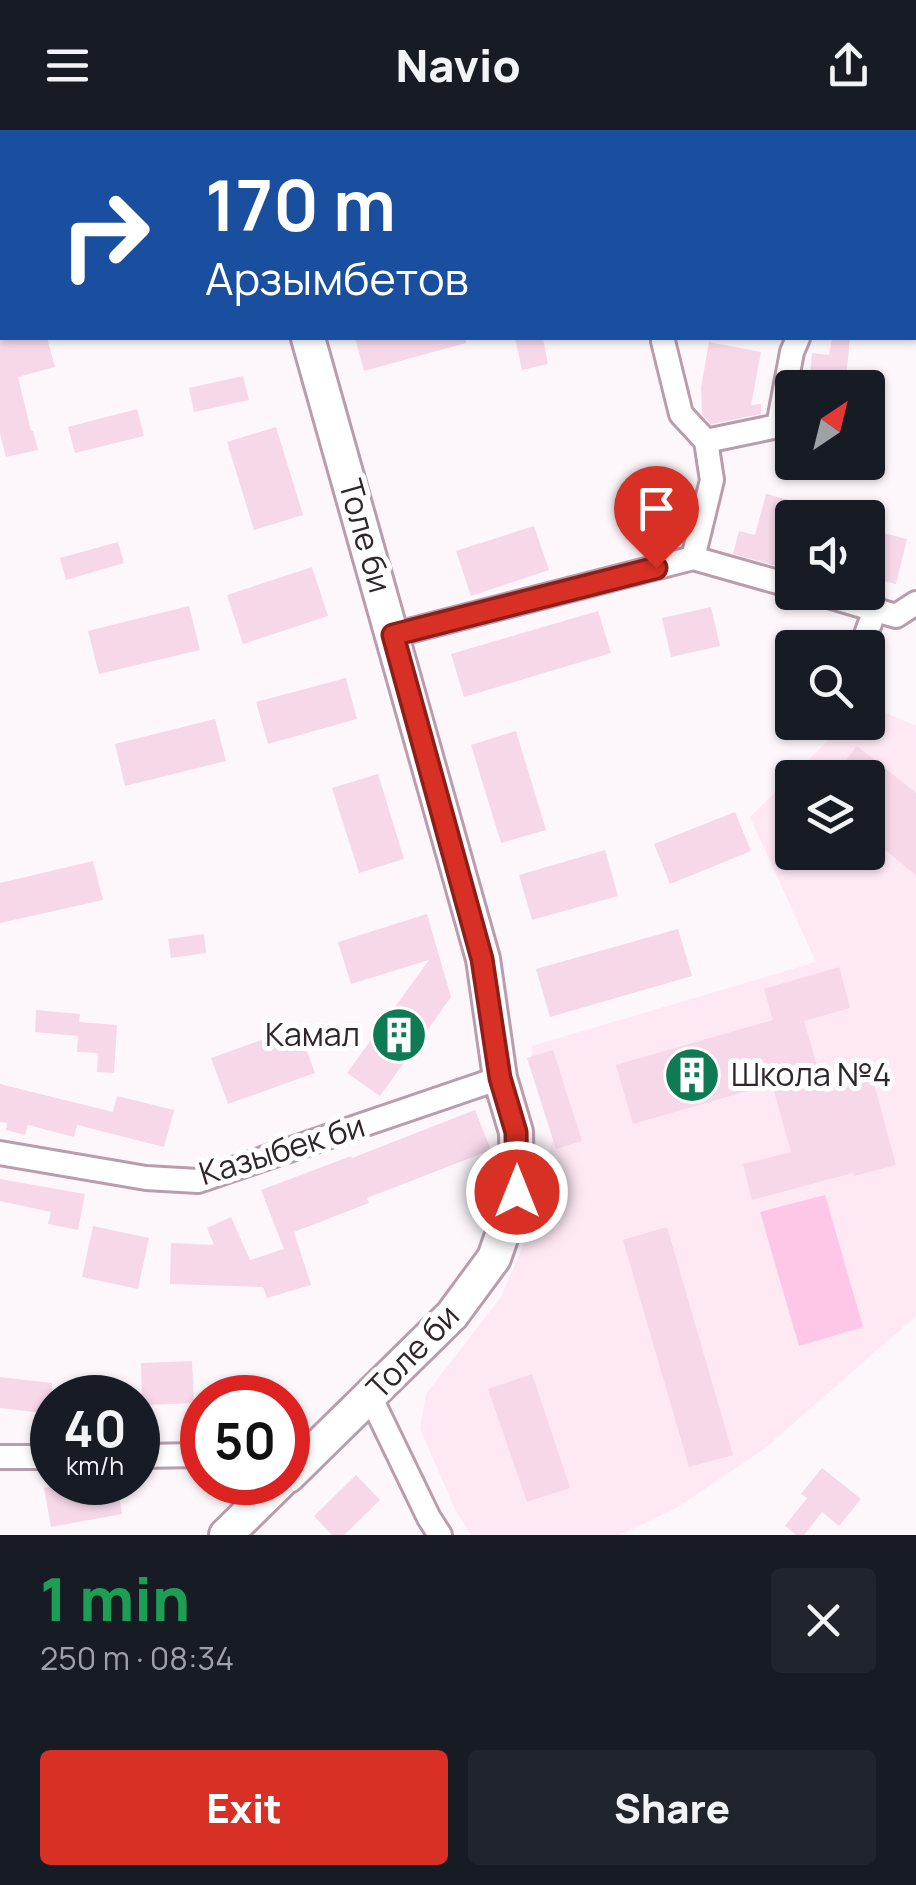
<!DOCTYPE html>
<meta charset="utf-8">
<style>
:root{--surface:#171b24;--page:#20242c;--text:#f1f3f6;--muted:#9ea1a6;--accent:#d93025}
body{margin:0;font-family:Manrope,sans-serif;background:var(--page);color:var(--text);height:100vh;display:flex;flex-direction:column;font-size:38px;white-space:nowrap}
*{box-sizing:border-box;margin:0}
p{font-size:32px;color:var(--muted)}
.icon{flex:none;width:55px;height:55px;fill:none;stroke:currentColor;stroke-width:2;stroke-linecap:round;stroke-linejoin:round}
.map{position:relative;height:1405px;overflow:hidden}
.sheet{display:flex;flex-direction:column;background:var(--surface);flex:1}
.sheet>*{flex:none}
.top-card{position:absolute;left:0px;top:0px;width:918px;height:210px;box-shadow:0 2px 8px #0004;background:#1a4fa0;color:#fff;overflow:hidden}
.needle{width:65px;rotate:35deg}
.tools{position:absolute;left:775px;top:240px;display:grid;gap:20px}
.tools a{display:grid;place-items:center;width:110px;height:110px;border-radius:10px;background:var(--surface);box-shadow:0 2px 8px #0004;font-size:50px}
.speed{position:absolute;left:30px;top:1245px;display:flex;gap:20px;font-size:50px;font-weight:700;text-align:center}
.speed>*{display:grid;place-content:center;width:130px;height:130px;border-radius:50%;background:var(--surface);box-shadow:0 2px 8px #0004;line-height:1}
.speed small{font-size:25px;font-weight:400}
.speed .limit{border:15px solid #d22;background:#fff;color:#111}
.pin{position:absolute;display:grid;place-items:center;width:85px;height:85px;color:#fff;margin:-102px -42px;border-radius:50% 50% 50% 0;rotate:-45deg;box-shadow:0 0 10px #0007}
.pin .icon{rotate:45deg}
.me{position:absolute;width:110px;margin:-55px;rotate:0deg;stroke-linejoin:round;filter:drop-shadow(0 0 8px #0008)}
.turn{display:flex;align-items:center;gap:35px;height:210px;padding:0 40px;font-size:45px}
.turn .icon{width:130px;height:130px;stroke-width:2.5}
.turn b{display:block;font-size:70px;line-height:85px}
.round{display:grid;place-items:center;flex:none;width:105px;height:105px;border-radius:10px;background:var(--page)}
.summary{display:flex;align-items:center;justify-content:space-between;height:170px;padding:0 40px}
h1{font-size:60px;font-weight:800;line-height:75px;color:#1e9e55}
.primary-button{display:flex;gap:20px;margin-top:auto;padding:20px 40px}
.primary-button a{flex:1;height:115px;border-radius:10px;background:var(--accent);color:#fff;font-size:40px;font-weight:800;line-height:115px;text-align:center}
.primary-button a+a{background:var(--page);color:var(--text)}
header{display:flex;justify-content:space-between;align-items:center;height:130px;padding:0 40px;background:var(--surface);font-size:45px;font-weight:800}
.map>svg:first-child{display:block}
.built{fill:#fee8f4;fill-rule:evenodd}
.green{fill:#fec6e7}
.building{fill:#f6d8e9}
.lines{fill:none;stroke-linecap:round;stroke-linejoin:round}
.minor-casing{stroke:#b99dad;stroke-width:28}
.secondary-casing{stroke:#b99dad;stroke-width:38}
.minor{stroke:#fff;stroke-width:22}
.secondary{stroke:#fff;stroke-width:32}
.route-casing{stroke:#8d1f18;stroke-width:25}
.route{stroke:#d93025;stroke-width:18}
.labels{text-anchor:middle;stroke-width:10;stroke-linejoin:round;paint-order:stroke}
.street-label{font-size:32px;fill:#30252b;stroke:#fff}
.poi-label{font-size:32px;fill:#30252b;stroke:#fff;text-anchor:end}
</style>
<header><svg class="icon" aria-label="menu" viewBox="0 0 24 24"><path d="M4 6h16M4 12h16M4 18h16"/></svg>Navio<svg class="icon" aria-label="share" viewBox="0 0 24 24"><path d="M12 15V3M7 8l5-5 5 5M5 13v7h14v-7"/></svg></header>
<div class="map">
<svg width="916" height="1405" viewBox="0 0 916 1405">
<rect width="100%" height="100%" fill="#fdf7fb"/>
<path class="built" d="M868 575 916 596V1186L764 1319 678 1377 620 1405H471L455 1379 420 1299 426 1264 501 1167 532 1095 553 1008 531 939 532 916 816 832 750 687 846 593 868 592ZM792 648H868V722H792Z"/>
<path class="green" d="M825 1065 863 1197 799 1216 760 1082Z"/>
<g class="building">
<path d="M0 208H47L55 237 18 247 31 301H33L38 320 6 327 0 303Z"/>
<path d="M355 208H465L466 213 364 241Z"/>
<path d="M515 208H543L548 234 522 240Z"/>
<path d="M832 208H850L845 258H809L812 223 829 225Z"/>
<path d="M709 212 761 222 751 275 761 274V284L711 294 702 284 701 258Z"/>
<path d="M243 246 249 270 194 282 189 258Z"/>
<path d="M137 279 144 306 75 323 68 297Z"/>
<path d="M276 297 303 385 254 400 227 312Z"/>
<path d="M766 364 796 372 783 422 791 424 788 439 733 424 739 401 755 405Z"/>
<path d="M534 396 549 440 471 466 456 421Z"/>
<path d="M868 399 907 409 896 454 868 447Z"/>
<path d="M118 412 124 433 66 450 60 428Z"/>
<path d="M312 437 328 486 243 514 227 465Z"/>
<path d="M189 476 200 520 99 544 88 501Z"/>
<path d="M711 477 720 516 671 527 662 488Z"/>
<path d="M598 481 611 523 464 567 451 524Z"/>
<path d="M346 548 357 589 268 614 256 572Z"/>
<path d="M215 589 226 631 125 656 115 614Z"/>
<path d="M516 601 546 700 501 713 471 615Z"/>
<path d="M857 616 916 663V745L868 706V648H832Z"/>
<path d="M378 644 404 729 359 743 332 658Z"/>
<path d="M735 682 751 721 670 754 654 714Z"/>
<path d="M605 720 618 766 532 790 519 745Z"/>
<path d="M93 731 103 770 0 793V753Z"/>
<path d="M427 784 451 867 380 966 347 943 429 830 351 854 338 812Z"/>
<path d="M678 799 692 846 550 887 536 839Z"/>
<path d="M204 804 206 823 171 828 168 809Z"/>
<path d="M839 837 850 878 804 891 825 963 873 950 896 1035 854 1046 853 1043 752 1070 743 1034 791 1022 772 954 633 994 616 935 773 890 764 859Z"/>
<path d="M36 880 80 884 79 892 117 895 114 943 97 942 98 923 77 922 78 906 35 902Z"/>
<path d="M298 897 315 943 228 974 211 928Z"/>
<path d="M553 920 582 1011 556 1019 527 928Z"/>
<path d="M0 954 113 982 117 966 174 980 164 1017 77 995 74 1007 28 995 25 1005 6 1000 7 993 0 992Z"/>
<path d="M475 980 491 1020 367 1068 369 1073 294 1102 311 1155 267 1168 263 1157 170 1154 171 1113 214 1115 207 1098 231 1087 250 1130 284 1119 261 1060 351 1026 352 1028Z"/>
<path d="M0 1049 85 1064 78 1100 48 1094 51 1082 0 1071Z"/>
<path d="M93 1096 149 1108 138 1159 82 1147Z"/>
<path d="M667 1097 733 1325 689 1337 623 1110Z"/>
<path d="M192 1231 194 1273 142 1275 141 1233Z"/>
<path d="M532 1244 570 1358 527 1372 488 1259Z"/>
<path d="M0 1247 52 1253V1284L0 1278Z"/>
<path d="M822 1338 861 1369 839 1396 822 1382 804 1405H796L785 1396 807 1368 801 1364Z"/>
<path d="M356 1345 380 1370 344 1405H332L314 1386Z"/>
<path d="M74 1352H117L122 1384 51 1397 44 1358Z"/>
</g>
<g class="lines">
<g class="minor-casing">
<g id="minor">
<path d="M504 2 513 0"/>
<path d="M834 2V0"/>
<path d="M663 211 681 284 706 311 712 350 693 428"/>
<path d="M706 311 778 296 792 222 798 208"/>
<path d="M815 462 896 486 916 473"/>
<path d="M393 505 693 428 792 456"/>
<path d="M861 518 875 480"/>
<path d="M0 1023 146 1048 198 1051 500 948"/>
<path d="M370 1266 429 1388 440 1405"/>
<path d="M138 1326 202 1325"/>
<path d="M0 1327H52"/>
</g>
</g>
<g class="secondary-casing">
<g id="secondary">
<path d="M249 0 250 2"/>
<path d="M288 1346 452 1185 494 1128 517 1062 516 1002 500 948 483 829 308 208"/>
<path d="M226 1405 280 1352"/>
</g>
</g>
<use href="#minor" class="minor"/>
<use href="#secondary" class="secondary"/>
</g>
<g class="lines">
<g class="route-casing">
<path id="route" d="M517 1062 516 1002 500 948 482 829 393 505 656 438"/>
</g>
<use href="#route" class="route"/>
</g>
<defs>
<g id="building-disc" transform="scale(2.875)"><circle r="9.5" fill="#0f7b55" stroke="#fff"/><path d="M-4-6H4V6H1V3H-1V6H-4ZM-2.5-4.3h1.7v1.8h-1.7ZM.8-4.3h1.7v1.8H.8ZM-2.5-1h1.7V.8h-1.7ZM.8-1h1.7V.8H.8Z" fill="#fff"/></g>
</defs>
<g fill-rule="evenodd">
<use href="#building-disc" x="399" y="905"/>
<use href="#building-disc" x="692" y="945"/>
</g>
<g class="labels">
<g class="street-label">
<text transform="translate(365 406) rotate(74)" y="11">Толе би</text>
<text transform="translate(282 1020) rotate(-17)" y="11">Казыбек би</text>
<text transform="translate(413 1222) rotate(-46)" y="11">Толе би</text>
</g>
<g class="poi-label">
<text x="360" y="916">Камал</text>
<text x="731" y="956" text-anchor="start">Школа №4</text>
</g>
</g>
</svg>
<div class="tools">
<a><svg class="needle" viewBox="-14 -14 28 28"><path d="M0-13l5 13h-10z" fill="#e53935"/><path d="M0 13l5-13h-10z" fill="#9ea1a6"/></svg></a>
<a><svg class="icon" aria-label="sound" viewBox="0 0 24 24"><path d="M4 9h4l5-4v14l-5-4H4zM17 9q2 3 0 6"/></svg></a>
<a><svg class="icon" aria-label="search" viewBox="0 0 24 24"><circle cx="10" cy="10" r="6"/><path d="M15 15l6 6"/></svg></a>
<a><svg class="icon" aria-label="layers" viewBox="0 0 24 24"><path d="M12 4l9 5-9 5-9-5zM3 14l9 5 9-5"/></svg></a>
</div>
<div class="speed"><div>40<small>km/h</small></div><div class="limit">50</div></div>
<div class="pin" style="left:656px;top:438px;background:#d93025"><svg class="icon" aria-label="arrive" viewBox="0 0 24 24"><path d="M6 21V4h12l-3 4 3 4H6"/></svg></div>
<svg class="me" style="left:517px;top:1062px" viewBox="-20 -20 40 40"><circle r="17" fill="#d93025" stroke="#fff" stroke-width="3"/><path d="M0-11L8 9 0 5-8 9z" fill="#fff"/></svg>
<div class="top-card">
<div class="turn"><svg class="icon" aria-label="right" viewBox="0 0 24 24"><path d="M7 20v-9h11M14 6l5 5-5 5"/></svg><div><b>170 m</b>Арзымбетов</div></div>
</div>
</div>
<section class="sheet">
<div class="summary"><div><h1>1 min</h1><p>250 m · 08:34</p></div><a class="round"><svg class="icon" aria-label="close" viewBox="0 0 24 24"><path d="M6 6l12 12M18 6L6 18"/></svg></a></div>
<div class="primary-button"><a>Exit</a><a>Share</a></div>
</section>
